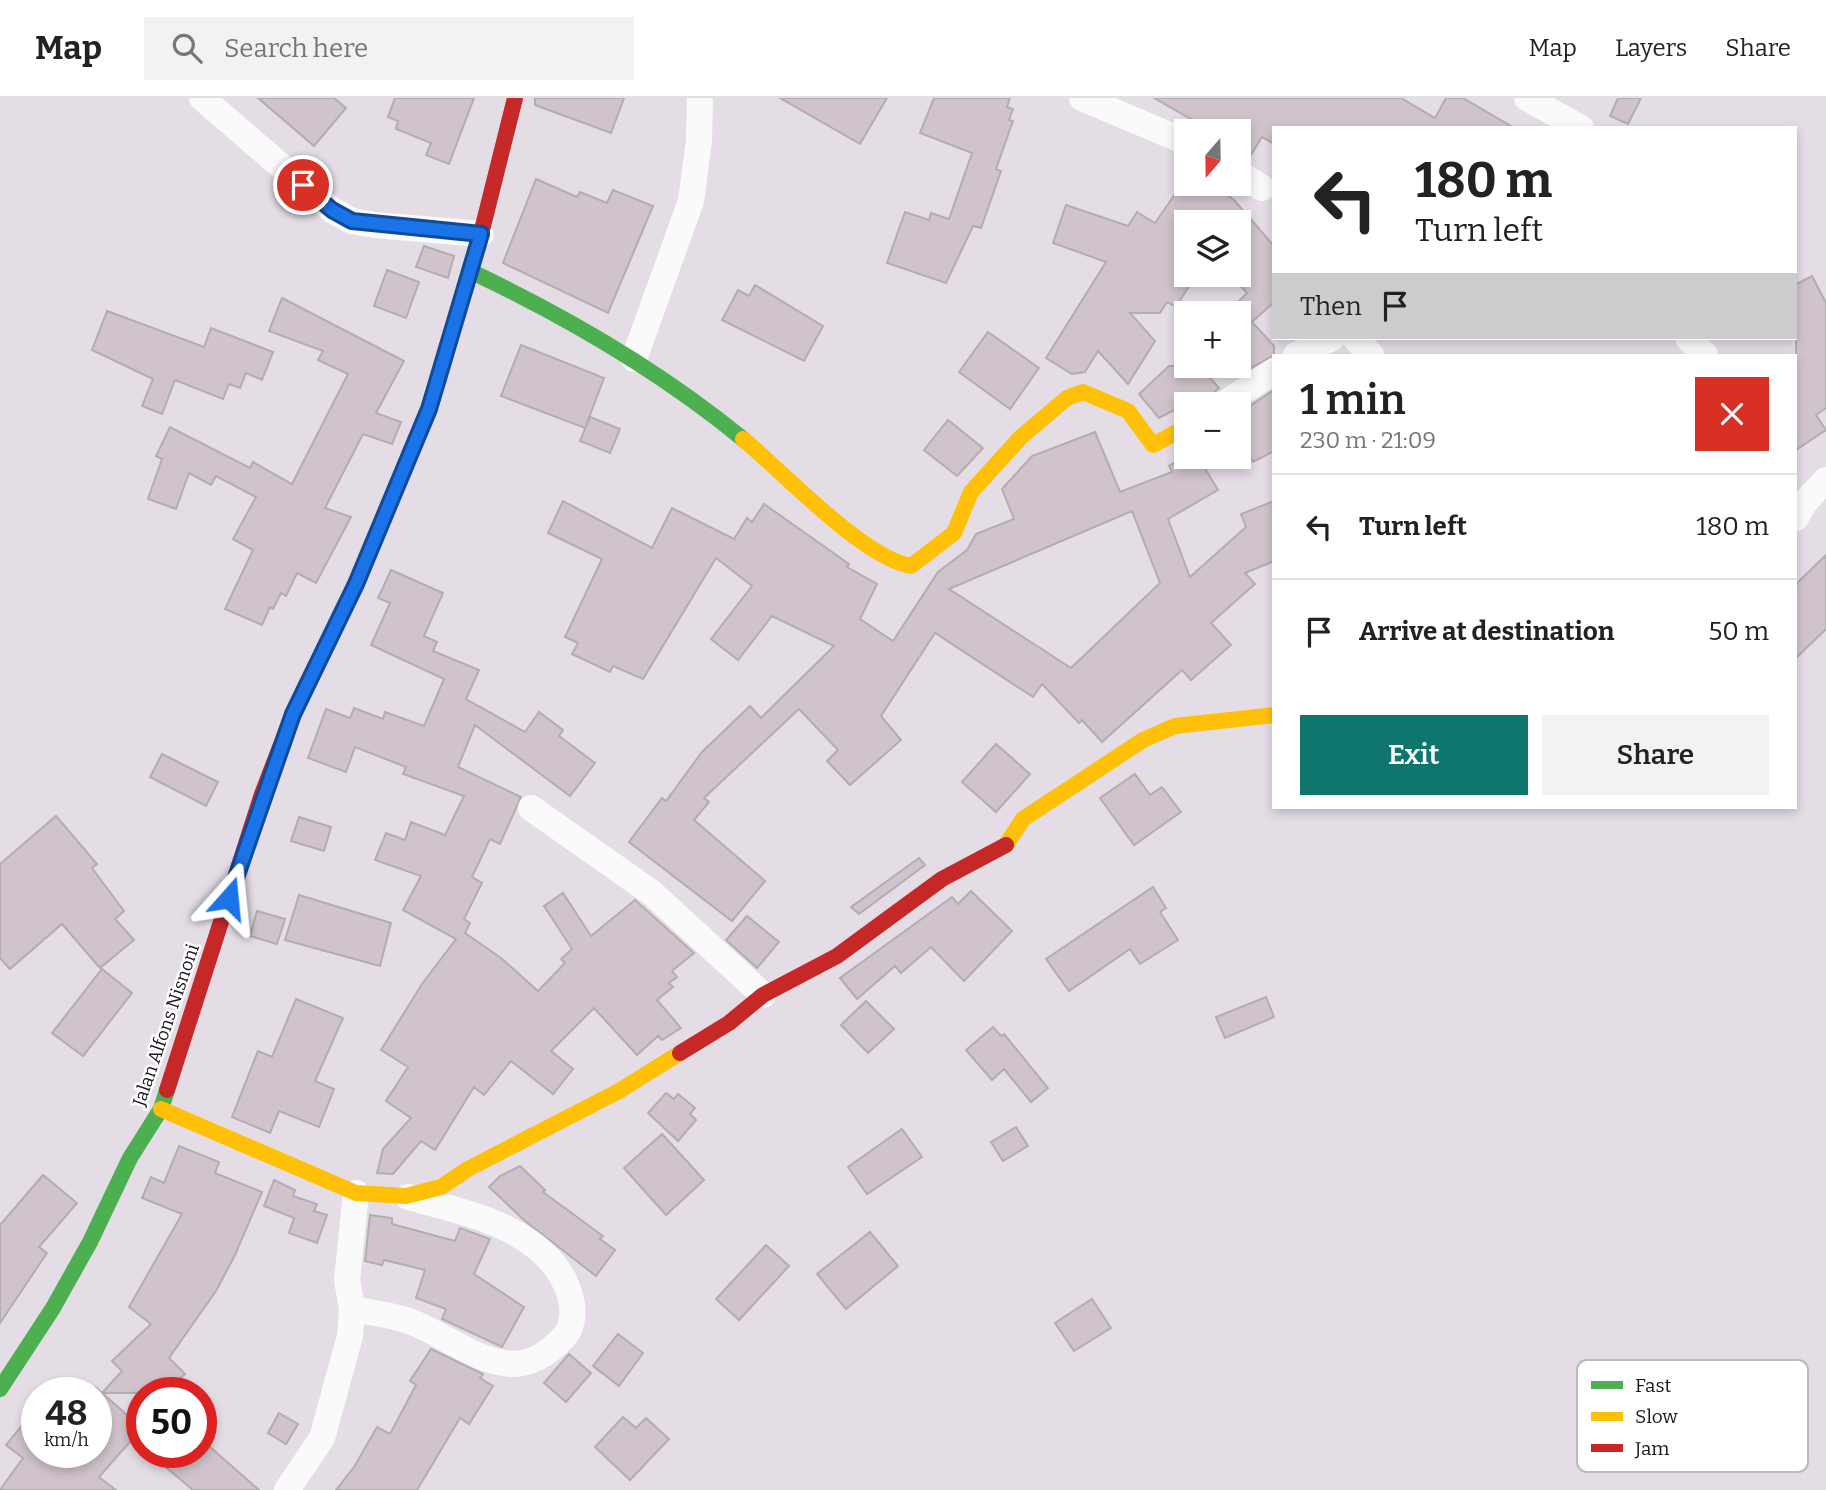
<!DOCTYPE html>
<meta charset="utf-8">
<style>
:root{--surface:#fff;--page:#f2f2f2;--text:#222;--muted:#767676;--line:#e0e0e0;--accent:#0f766e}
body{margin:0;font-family:Bitter,serif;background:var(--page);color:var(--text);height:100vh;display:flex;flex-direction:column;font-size:26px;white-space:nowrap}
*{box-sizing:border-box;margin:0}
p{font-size:23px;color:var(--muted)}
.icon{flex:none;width:38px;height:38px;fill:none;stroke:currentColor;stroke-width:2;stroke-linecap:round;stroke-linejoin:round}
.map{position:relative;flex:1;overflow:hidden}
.side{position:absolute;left:1272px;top:256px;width:525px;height:455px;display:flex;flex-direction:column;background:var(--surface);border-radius:0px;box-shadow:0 4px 10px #0003}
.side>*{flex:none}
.banner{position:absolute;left:1272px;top:28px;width:525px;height:214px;border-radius:0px;box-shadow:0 4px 10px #0003;background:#fff;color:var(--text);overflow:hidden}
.needle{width:46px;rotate:200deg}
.controls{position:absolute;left:1174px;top:21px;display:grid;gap:14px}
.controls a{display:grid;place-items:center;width:77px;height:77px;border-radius:0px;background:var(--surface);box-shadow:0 4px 10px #0003;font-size:35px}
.speed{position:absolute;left:21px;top:1279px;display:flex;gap:14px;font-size:35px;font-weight:700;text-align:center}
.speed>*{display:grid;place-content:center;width:91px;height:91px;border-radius:50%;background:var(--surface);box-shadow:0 4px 10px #0003;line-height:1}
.speed small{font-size:18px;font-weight:400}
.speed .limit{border:10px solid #d22;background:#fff;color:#111}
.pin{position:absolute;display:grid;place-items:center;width:60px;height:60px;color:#fff;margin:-30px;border:4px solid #fff;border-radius:50%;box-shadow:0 2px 7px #0007}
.me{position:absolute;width:77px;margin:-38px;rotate:18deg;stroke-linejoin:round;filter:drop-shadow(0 0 5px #0008)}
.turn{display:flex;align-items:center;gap:24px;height:147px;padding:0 28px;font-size:32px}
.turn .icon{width:91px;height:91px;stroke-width:2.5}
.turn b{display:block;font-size:49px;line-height:60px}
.then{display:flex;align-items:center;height:66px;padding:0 28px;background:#0003;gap:14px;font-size:26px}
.round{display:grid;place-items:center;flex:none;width:74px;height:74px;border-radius:0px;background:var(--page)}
.overview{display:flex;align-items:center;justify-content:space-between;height:119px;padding:0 28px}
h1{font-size:42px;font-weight:600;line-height:52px}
.button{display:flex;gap:14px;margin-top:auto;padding:14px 28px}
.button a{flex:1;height:80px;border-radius:0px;background:var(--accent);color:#fff;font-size:28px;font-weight:600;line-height:80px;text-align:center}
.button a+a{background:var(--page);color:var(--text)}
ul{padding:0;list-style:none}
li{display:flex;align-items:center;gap:21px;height:105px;padding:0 28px;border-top:2px solid var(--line)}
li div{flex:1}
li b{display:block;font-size:26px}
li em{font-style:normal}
header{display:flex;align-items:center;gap:42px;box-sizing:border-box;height:98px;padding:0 35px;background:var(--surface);border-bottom:2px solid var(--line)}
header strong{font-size:33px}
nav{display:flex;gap:38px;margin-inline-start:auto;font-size:24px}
.search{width:490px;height:63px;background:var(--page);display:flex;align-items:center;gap:18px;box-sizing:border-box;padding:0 24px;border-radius:0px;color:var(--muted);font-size:26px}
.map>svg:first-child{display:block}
.building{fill:#d0c3cc;stroke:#b3acb2;stroke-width:2;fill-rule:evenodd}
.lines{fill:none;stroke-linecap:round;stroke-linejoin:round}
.street{stroke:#fbfafb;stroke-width:26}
.fast{stroke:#4caf50;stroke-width:16}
.slow{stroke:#ffc107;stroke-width:16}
.jam{stroke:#c62828;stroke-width:16}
.route-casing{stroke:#114b97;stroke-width:18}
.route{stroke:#1a73e8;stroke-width:12}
.labels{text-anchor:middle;stroke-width:5;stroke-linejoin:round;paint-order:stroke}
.street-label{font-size:18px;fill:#19151b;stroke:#fff}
.key{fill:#fff;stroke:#bab9bb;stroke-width:2}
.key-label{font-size:19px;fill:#19151b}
</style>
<header>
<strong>Map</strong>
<div class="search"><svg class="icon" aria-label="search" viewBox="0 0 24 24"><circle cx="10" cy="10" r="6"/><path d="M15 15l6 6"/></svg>Search here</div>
<nav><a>Map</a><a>Layers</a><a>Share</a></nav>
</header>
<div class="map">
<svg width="1826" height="1392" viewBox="0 0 1826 1392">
<rect width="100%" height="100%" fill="#e4dde6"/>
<g class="building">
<path d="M258 0H334L346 10 314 48Z"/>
<path d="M395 0H474L449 66 426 57 431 45 396 31 398 23 388 19Z"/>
<path d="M535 0H624L611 35 535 7Z"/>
<path d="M780 0H887L860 46Z"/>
<path d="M934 0H1010L1007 9 1013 11 1009 22 1013 23 996 71 1001 73 981 130 973 128 946 185 887 165 905 114 929 122 931 115 949 121 972 55 920 35Z"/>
<path d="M1154 0H1401L1435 20 1446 0H1463L1514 30H1274V46L1262 39 1248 62 1239 59V33H1212Z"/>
<path d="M1618 0H1641L1628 26 1610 18Z"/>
<path d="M536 81 577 99 580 94 607 105 613 92 653 108 608 215 503 165Z"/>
<path d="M1182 86H1211L1234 102 1274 148V204L1252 224 1274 248V257L1239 277V203L1247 195 1239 186V124H1186V177H1196L1176 209 1167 204 1160 215H1130L1155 243 1128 286 1098 253 1085 274 1072 276 1046 260 1106 164 1053 145 1066 107 1128 128 1137 114 1155 125Z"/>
<path d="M424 148 454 158 448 180 416 169Z"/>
<path d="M387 172 419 184 406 220 374 208Z"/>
<path d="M1812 178 1826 205V310L1816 317 1826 332 1796 352V186Z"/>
<path d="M755 187 823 228 804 263 722 222 738 192 749 198Z"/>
<path d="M282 200 404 263 376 315 401 324 392 346 363 336 325 410 351 419 316 485 297 475 286 498 281 495 273 511 270 509 262 527 225 511 253 452 233 441 256 399 216 378 211 387 189 375 176 411 148 401 162 361 156 358 170 329 250 370 253 364 292 386 348 276 318 262 323 253 269 233Z"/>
<path d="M107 213 204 249 211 230 273 254 262 282 246 275 240 290 229 286 223 301 175 282 162 316 142 308 153 281 92 252Z"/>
<path d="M988 234 1039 270 1010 311 959 274Z"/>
<path d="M521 247 604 280 585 330 501 298Z"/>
<path d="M1169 268H1199L1219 290 1210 298 1208 306H1186L1159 320 1139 296Z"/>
<path d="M1274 292V353L1253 364 1239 339V315Z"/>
<path d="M590 319 620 331 610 355 580 343Z"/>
<path d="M948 322 983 350 957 378 924 352Z"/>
<path d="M1095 334 1120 394 1172 374 1169 368 1184 359H1198L1218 392 1168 421 1190 479 1246 429 1241 416 1274 403V463L1245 475 1255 486 1211 525 1231 547 1191 582 1182 572 1102 644 1082 622 1079 625 1042 586 1033 599 935 535 881 618 901 642 850 687 827 663 838 652 799 611 704 700 709 704 694 722 765 783 732 823 629 744 662 700 666 703 702 654 750 608 761 620 834 548 772 518 738 562 711 541 752 488 716 460 643 581 613 568 610 574 572 556 578 545 565 539 602 461 548 435 563 403 652 450 672 410 734 441 747 420 752 424 764 406 849 466 847 469 877 486 860 521 893 543 938 474 967 452 976 436 1014 421 1002 391 1032 358ZM1132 413 1160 485 1071 570 949 491Z"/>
<path d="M1826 457V531L1796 560V486Z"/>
<path d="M391 472 443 495 424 538 437 544 433 553 479 572 466 601 525 634 539 614 563 632 559 638 595 665 570 698 475 627 458 669 521 699 500 746 490 741 472 779 482 785 464 821 470 825 465 835 501 860 538 893 565 865 561 861 572 851 544 808 563 795 591 838 635 802 694 855 672 873 677 879 669 885 673 889 657 902 681 930 662 942 658 938 637 957 594 910 551 953 573 971 553 996 511 963 484 997 474 989 435 1052 421 1043 393 1076 377 1075 383 1051 411 1020 386 1003 408 969 381 952 422 886 456 841 403 812 421 778 375 762 386 735 405 742 411 724 445 737 464 698 403 676 406 669 355 649 346 674 308 660 326 611 350 620 354 610 383 621 385 614 424 628 444 581 371 547 390 505 378 500Z"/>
<path d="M996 646 1030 676 996 714 962 684Z"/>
<path d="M162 656 218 684 206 708 150 679Z"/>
<path d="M1135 676 1150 697 1162 689 1181 714 1134 747 1100 700Z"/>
<path d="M56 718 97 766 92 770 124 813 115 821 134 842 100 870 62 826 10 871 0 860V766Z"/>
<path d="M299 719 331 729 324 753 291 743Z"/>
<path d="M919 760 925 767 859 816 851 809Z"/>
<path d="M1153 789 1166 810 1160 814 1178 842 1140 866 1130 851 1069 893 1046 861Z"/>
<path d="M971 793 1012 833 964 883 931 849 901 875 895 868 857 901 840 880 952 799 958 806Z"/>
<path d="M299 797 391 825 380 868 285 842Z"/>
<path d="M257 813 285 821 277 846 250 838Z"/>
<path d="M747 818 779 844 757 870 726 842Z"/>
<path d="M102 871 132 895 83 958 52 935Z"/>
<path d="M1266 899 1274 919 1225 940 1216 919Z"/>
<path d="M296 901 343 920 315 983 334 991 319 1029 279 1013 270 1035 232 1019 258 953 272 959Z"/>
<path d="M866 903 894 931 868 955 841 927Z"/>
<path d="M993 929 1001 938 1004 936 1048 990 1031 1004 1004 971 992 982 966 952Z"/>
<path d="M666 995 674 1001 678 996 695 1010 690 1016 696 1022 678 1043 648 1015Z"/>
<path d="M1016 1029 1028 1048 1003 1063 991 1044Z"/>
<path d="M902 1031 922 1059 867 1096 848 1069Z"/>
<path d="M662 1036 704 1082 666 1117 624 1070Z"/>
<path d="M179 1048 219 1064 215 1075 262 1094 235 1157 216 1193 169 1260 185 1276 164 1295H102L142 1330 99 1379 116 1392H0L23 1360 6 1347 37 1309V1354H96V1290L102 1295 122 1273 112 1263 151 1226 129 1209 182 1116 142 1100 151 1079 164 1085Z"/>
<path d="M520 1068 545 1092 543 1094 603 1138 600 1141 615 1152 596 1178 525 1123 489 1089 500 1078Z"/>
<path d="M43 1077 77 1105 39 1149 47 1155 0 1225V1127Z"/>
<path d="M274 1082 295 1092 293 1098 317 1106 314 1113 327 1117 317 1145 289 1135 294 1120 264 1108Z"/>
<path d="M370 1117 392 1120V1126L455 1143 460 1130 490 1141 474 1176 524 1209 502 1249 442 1221 446 1211 416 1200 425 1172 384 1162 382 1167 365 1163Z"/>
<path d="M870 1134 898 1168 846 1211 817 1176Z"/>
<path d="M766 1147 789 1168 739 1222 716 1201Z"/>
<path d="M1092 1201 1111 1230 1074 1253 1055 1225Z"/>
<path d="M618 1236 643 1255 619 1288 593 1268Z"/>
<path d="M431 1251 483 1276 480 1280 493 1288 469 1326 460 1320 417 1392H336L354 1369 377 1329 390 1336 416 1287 410 1283Z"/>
<path d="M569 1256 591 1275 566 1304 544 1285Z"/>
<path d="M279 1315 298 1326 286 1346 268 1335Z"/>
<path d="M623 1319 636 1330 646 1320 669 1341 630 1382 595 1349Z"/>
<path d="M201 1341 259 1392H193L163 1367 175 1354H201Z"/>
</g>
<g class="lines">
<g class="street">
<path d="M202 0 332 112 352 123 375 127 481 136"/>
<path d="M1082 0 1186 44"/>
<path d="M1527 0 1581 30"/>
<path d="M1239 75 1262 90"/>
<path d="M1355 240 1371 257"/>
<path d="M1688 240 1705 257"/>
<path d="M1296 257 1332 240"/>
<path d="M634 261 691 103 699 43 700 0"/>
<path d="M1224 306 1274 273"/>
<path d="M1796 420 1804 405 1826 382"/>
<path d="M531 710 652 795 763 897"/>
<path d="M352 1211C372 1215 396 1217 414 1225 446 1238 477 1264 512 1266 532 1266 550 1254 563 1240 573 1230 574 1214 571 1201 553 1131 467 1115 408 1099"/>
<path d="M287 1392 322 1340 350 1238 352 1211 347 1182 356 1095"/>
</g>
<g class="fast">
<path d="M472 174C569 220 660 273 743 341"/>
<path d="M287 631 356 486 429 311 483 128"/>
<path d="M0 1291 53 1210 90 1144 130 1060 161 1011 167 992"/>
</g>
<g class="slow">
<path d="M743 341C784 375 863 460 911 468L954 435 971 394 1021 339 1067 300 1083 294 1128 313 1153 347 1186 329"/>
<path d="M1006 747 1023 721 1143 642 1175 628 1274 617"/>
<path d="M161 1011 356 1095 406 1098 441 1089 468 1071 619 993 680 955"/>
</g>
<g class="jam">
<path d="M483 128 515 0"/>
<path d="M680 955 729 925 763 897 837 858 942 781 1006 747"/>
<path d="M167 992 262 696 287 631"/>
</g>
</g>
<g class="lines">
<g class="route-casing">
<path id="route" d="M229 800 293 616 356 486 429 311 481 136 352 123 332 112 303 87"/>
</g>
<use href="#route" class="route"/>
</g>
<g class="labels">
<g class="street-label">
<text transform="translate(166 927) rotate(-71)" y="6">Jalan Alfons Nisnoni</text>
</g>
</g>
<rect x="1577" y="1262" width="231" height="112" rx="10" class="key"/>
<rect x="1591" y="1283" width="32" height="8" fill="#4caf50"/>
<rect x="1591" y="1314" width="32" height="9" fill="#ffc107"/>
<rect x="1591" y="1346" width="32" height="8" fill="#c62828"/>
<g class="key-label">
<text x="1635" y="1294">Fast</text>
<text x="1635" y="1325">Slow</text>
<text x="1635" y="1357">Jam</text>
</g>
</svg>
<div class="controls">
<a><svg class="needle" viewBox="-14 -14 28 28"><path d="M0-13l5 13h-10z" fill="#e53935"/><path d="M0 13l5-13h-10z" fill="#767676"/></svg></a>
<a><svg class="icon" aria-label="layers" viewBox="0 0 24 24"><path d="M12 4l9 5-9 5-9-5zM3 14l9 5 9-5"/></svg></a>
<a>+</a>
<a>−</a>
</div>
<div class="speed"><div>48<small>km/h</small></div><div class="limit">50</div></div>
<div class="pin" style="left:303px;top:87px;background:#d93025"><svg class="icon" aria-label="arrive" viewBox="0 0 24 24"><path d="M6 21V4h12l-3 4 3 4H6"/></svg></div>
<svg class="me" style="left:229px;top:800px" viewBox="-20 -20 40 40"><path d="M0-17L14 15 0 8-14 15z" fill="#1a73e8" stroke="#fff" stroke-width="4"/></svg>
<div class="banner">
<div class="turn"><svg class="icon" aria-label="left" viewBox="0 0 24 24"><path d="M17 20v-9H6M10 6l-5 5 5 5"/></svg><div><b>180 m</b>Turn left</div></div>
<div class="then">Then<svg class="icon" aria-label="arrive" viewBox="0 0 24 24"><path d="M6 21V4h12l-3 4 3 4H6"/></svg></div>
</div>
<section class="side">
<div class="overview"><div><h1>1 min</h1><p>230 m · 21:09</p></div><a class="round" style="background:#d93025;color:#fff"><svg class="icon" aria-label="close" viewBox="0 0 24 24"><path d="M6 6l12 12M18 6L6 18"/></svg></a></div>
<ul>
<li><svg class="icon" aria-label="left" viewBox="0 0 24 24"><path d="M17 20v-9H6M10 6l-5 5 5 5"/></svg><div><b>Turn left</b></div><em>180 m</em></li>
<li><svg class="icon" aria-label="arrive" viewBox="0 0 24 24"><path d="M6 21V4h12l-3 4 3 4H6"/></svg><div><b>Arrive at destination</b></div><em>50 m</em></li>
</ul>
<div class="button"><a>Exit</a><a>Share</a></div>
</section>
</div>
